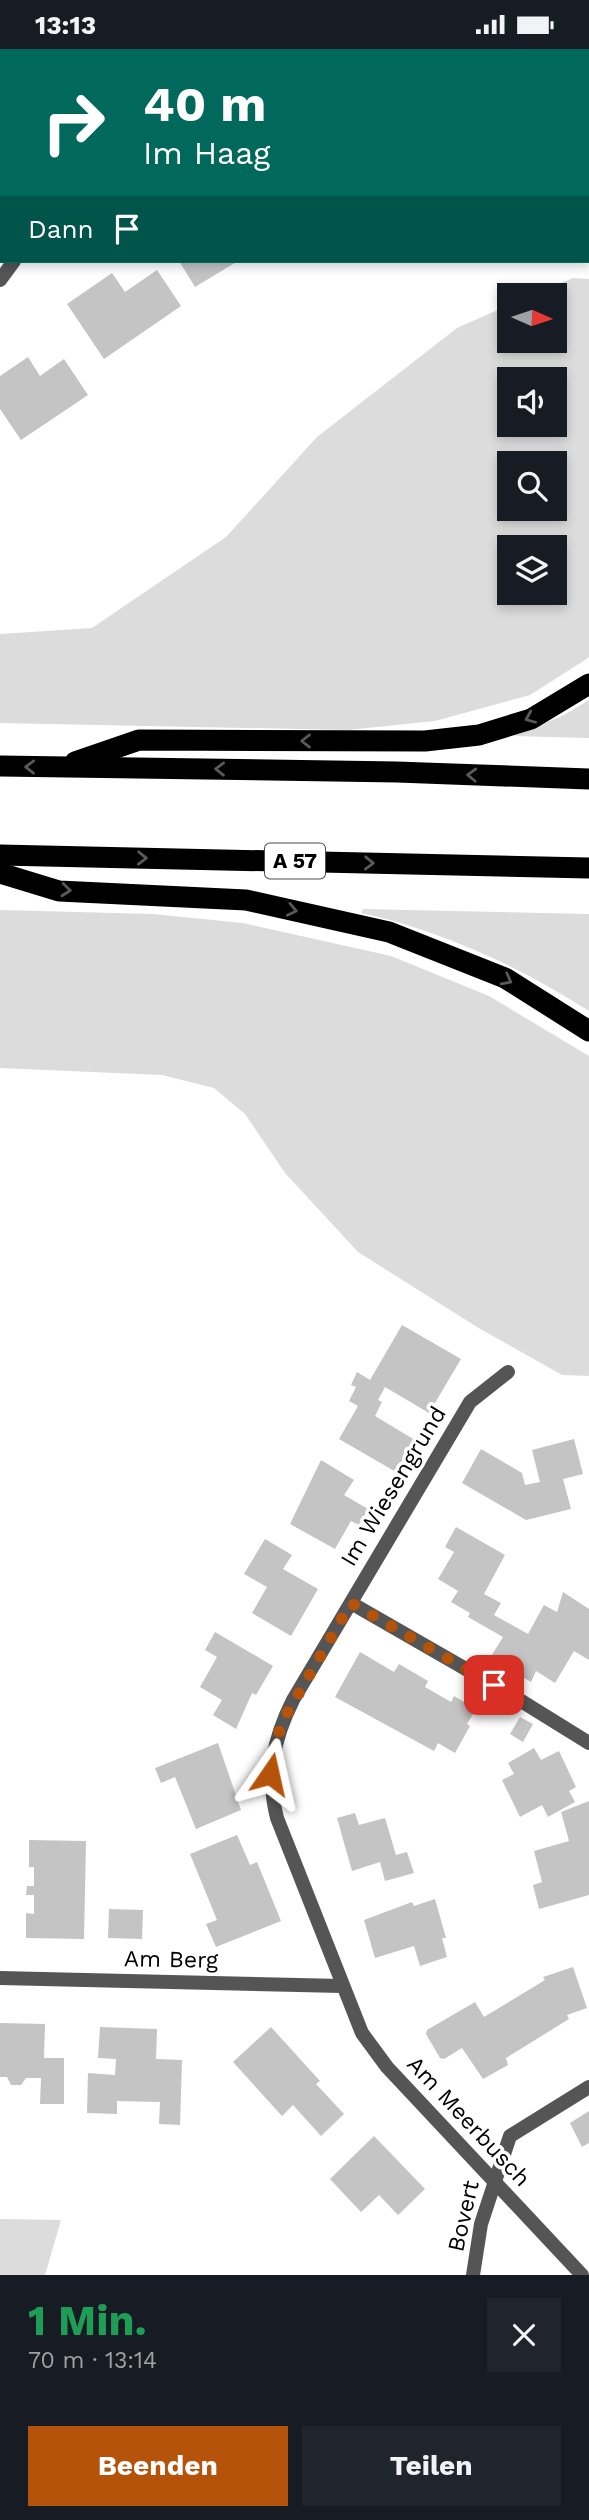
<!DOCTYPE html>
<html lang="de">
<meta charset="utf-8">
<style>
:root{--surface:#171b24;--page:#20242c;--text:#f1f3f6;--muted:#9ea1a6;--accent:#b45309}
body{margin:0;font-family:"Work Sans",sans-serif;background:var(--page);color:var(--text);height:100vh;display:flex;flex-direction:column;font-size:26px;white-space:nowrap}
*{box-sizing:border-box;margin:0}
p{font-size:23px;color:var(--muted)}
.icon{flex:none;width:38px;height:38px;fill:none;stroke:currentColor;stroke-width:2;stroke-linecap:round;stroke-linejoin:round}
.map{position:relative;height:2226px;overflow:hidden}
.drawer{display:flex;flex-direction:column;background:var(--surface);flex:1}
.drawer>*{flex:none}
.guide{position:absolute;left:0px;top:0px;width:590px;height:214px;box-shadow:0 4px 10px #0003;background:#00695c;color:#fff;overflow:hidden}
.needle{width:46px;rotate:93deg}
.buttons{position:absolute;left:497px;top:234px;display:grid;gap:14px}
.buttons a{display:grid;place-items:center;width:70px;height:70px;border-radius:0px;background:var(--surface);box-shadow:0 4px 10px #0003;font-size:35px}
.pin{position:absolute;display:grid;place-items:center;width:60px;height:60px;color:#fff;margin:-30px;border-radius:14px;box-shadow:0 4px 10px #0006}
.me{position:absolute;width:77px;margin:-38px;rotate:11deg;stroke-linejoin:round;filter:drop-shadow(0 0 5px #0008)}
.turn{display:flex;align-items:center;gap:24px;height:147px;padding:0 28px;font-size:32px}
.turn .icon{width:91px;height:91px;stroke-width:2.5}
.turn b{display:block;font-size:49px;line-height:60px}
.then{display:flex;align-items:center;height:66px;padding:0 28px;background:#0003;gap:14px;font-size:26px}
.round{display:grid;place-items:center;flex:none;width:74px;height:74px;border-radius:0px;background:var(--page)}
.head{display:flex;align-items:center;justify-content:space-between;height:119px;padding:0 28px}
h1{font-size:42px;font-weight:700;line-height:52px;color:#1e9e55}
.button{display:flex;gap:14px;margin-top:auto;padding:14px 28px}
.button a{flex:1;height:80px;border-radius:0px;background:var(--accent);color:#fff;font-size:28px;font-weight:700;line-height:80px;text-align:center}
.button a+a{background:var(--page);color:var(--text)}
.status{display:flex;justify-content:space-between;align-items:center;height:49px;padding:0 35px;background:var(--surface);direction:ltr}
.status svg{height:19px;fill:currentColor}
.map>svg:first-child{display:block}
.green{fill:#dcdcdc;fill-rule:evenodd}
.building{fill:#c4c4c4}
.lines{fill:none;stroke-linecap:round;stroke-linejoin:round}
.street{stroke:#555;stroke-width:14}
.highway{stroke:#000;stroke-width:21}
.oneway{stroke:#595959}
.route{stroke:#b45309;stroke-width:12;stroke-dasharray:0 21.6}
.labels{text-anchor:middle;stroke-width:7;stroke-linejoin:round;paint-order:stroke}
.shield{fill:#fff;stroke:#4c4c4c;stroke-width:2}
.shield-label{font-size:21px;font-weight:bold;fill:#000}
.street-label{font-size:23px;fill:#000;stroke:#fff}
</style>
<div class="status"><b>13:13</b><svg viewBox="0 0 49 12"><path d="M0 12V9h3v3zM5 12V6h3v6zM10 12V3h3v9zM15 12V0h3v12zM26 1h20v11H26zM47 4h2v5h-2z"/></svg></div>
<div class="map">
<svg width="589" height="2226" viewBox="0 0 589 2226">
<rect width="100%" height="100%" fill="#fff"/>
<g class="green">
<path d="M573 229 589 230V608L585 611 530 646 435 672 348 681 0 674V585L92 579 226 488 317 388 457 279 509 256V292H555V247H531ZM509 331H555V376H509ZM509 415H555V460H509ZM509 499H555V544H509Z"/>
<path d="M589 651V689L514 687 564 666Z"/>
<path d="M363 860 589 865V962C518 917 443 882 361 864Z"/>
<path d="M0 861 153 865 243 874 391 907 489 947 589 1007V1327L562 1326 477 1278 358 1203 285 1124 245 1065 214 1039 162 1026 0 1019Z"/>
<path d="M0 2170 61 2171 45 2226H0Z"/>
</g>
<g class="building">
<path d="M179 212H238L195 238Z"/>
<path d="M157 221 181 257 104 310 67 255 112 224 125 243Z"/>
<path d="M28 308 40 327 64 310 88 346 21 391 0 360V327Z"/>
<path d="M402 1276 461 1310 429 1364 385 1338 378 1351 382 1353 375 1367 415 1391 396 1423 339 1390 358 1357 349 1352 356 1338 351 1336 357 1323 370 1331Z"/>
<path d="M574 1390 583 1425 563 1430 571 1460 526 1471 462 1434 481 1400 522 1424 525 1436 540 1433 532 1401Z"/>
<path d="M321 1411 354 1431 344 1446 368 1460 359 1476 351 1472 335 1500 290 1475Z"/>
<path d="M456 1478 505 1506 484 1545 501 1554 494 1566 528 1585 544 1556 557 1563 563 1543 589 1560V1611L574 1602 555 1634 536 1622 531 1633 490 1609 503 1588 468 1568 470 1564 451 1553 458 1542 438 1530 454 1503 445 1498Z"/>
<path d="M265 1490 292 1506 283 1520 318 1540 291 1587 252 1564 267 1538 244 1525Z"/>
<path d="M215 1583 273 1617 256 1646 252 1644 236 1680 213 1666 222 1651 200 1638 217 1608 205 1601Z"/>
<path d="M360 1603 394 1623 399 1615 428 1632 425 1638 451 1653 454 1647 476 1660 467 1675 470 1677 455 1704 438 1694 434 1702 335 1648Z"/>
<path d="M520 1668 533 1675 523 1693 510 1685Z"/>
<path d="M218 1694 241 1761 196 1780 175 1728 161 1734 155 1719Z"/>
<path d="M534 1699 541 1711 559 1702 576 1738 569 1742 575 1753 548 1768 542 1756 520 1768 502 1731 514 1725 508 1714Z"/>
<path d="M589 1752V1846L539 1860 533 1836 542 1833 534 1802 569 1792 561 1763Z"/>
<path d="M355 1764 359 1776 385 1769 396 1806 407 1803 414 1824 385 1832 380 1813 352 1822 337 1769Z"/>
<path d="M237 1786 250 1816 257 1813 281 1872 216 1898 206 1875 217 1871 190 1805Z"/>
<path d="M29 1791 86 1792 84 1890 26 1889V1864L34 1865V1846H26L27 1837H34V1818H29Z"/>
<path d="M435 1850 446 1889H442L447 1908 420 1917 414 1897 375 1909 364 1871 412 1853 414 1857Z"/>
<path d="M109 1860 143 1861 142 1890 108 1889Z"/>
<path d="M573 1918 587 1959 567 1966 569 1970 506 2009 508 2016 483 2030 462 1999 444 2010 440 2009 426 1985 427 1981 475 1953 484 1968 545 1931 543 1928Z"/>
<path d="M0 1974 45 1975 44 2009H64V2055H40L41 2029H26L21 2036H11L7 2028H0Z"/>
<path d="M100 1978 157 1980 156 2010 182 2011 180 2076 159 2075 160 2053 117 2052V2065L87 2064 88 2024 115 2026 116 2010 98 2009Z"/>
<path d="M271 1978 320 2032 316 2035 344 2065 321 2087 293 2056 282 2067 233 2013Z"/>
<path d="M589 2062V2094L582 2098 570 2074Z"/>
<path d="M374 2087 425 2140 398 2166 379 2146 361 2163 330 2130Z"/>
</g>
<g class="lines">
<g class="street">
<path d="M62 0 66 2"/>
<path d="M425 2 426 0"/>
<path d="M588 20H589"/>
<path d="M0 167 2 170"/>
<path d="M0 231 14 212"/>
<path d="M508 1323 470 1353 293 1651C273 1691 266 1726 277 1769L362 1984 387 2018 582 2226"/>
<path d="M351 1554 518 1650 589 1694"/>
<path d="M0 1929 342 1937"/>
<path d="M473 2226 481 2175 510 2087 589 2038"/>
</g>
<g class="highway">
<path d="M75 713 139 691 425 692 479 686 531 670 589 635"/>
<path d="M0 717 397 723 589 730"/>
<path d="M0 806 589 819"/>
<path d="M0 824 59 842 246 851 389 883 505 929 589 982"/>
</g>
</g>
<defs><path id="oneway-chevron" d="M-2-3.5L2.5 0L-2 3.5" fill="none" stroke-width="1.6" stroke-linecap="round" stroke-linejoin="round" transform="scale(1.75)"/></defs>
<g class="oneway">
<use href="#oneway-chevron" transform="translate(530 669) rotate(157)"/>
<use href="#oneway-chevron" transform="translate(306 692) rotate(-180)"/>
<use href="#oneway-chevron" transform="translate(30 718) rotate(-179)"/>
<use href="#oneway-chevron" transform="translate(220 720) rotate(-179)"/>
<use href="#oneway-chevron" transform="translate(472 726) rotate(-178)"/>
<use href="#oneway-chevron" transform="translate(142 809) rotate(1)"/>
<use href="#oneway-chevron" transform="translate(369 814) rotate(1)"/>
<use href="#oneway-chevron" transform="translate(66 841) rotate(6)"/>
<use href="#oneway-chevron" transform="translate(292 861) rotate(12)"/>
<use href="#oneway-chevron" transform="translate(507 931) rotate(28)"/>
</g>
<g class="lines">
<path class="route" d="M270 1725 281 1675 351 1554 494 1636"/>
</g>
<g class="labels">
<rect class="shield" x="265" y="794.5" width="60" height="35" rx="5"/>
<g class="shield-label">
<text x="295" y="819">A 57</text>
</g>
<g class="street-label">
<text transform="translate(393 1437) rotate(-59)" y="8">Im Wiesengrund</text>
<text transform="translate(171 1910) rotate(1)" y="8">Am Berg</text>
<text transform="translate(469 2072) rotate(47)" y="8">Am Meerbusch</text>
<text transform="translate(463 2167) rotate(-77)" y="8">Bovert</text>
</g>
</g>
</svg>
<div class="buttons">
<a><svg class="needle" viewBox="-14 -14 28 28"><path d="M0-13l5 13h-10z" fill="#e53935"/><path d="M0 13l5-13h-10z" fill="#9ea1a6"/></svg></a>
<a><svg class="icon" aria-label="sound" viewBox="0 0 24 24"><path d="M4 9h4l5-4v14l-5-4H4zM17 9q2 3 0 6"/></svg></a>
<a><svg class="icon" aria-label="search" viewBox="0 0 24 24"><circle cx="10" cy="10" r="6"/><path d="M15 15l6 6"/></svg></a>
<a><svg class="icon" aria-label="layers" viewBox="0 0 24 24"><path d="M12 4l9 5-9 5-9-5zM3 14l9 5 9-5"/></svg></a>
</div>
<div class="pin" style="left:494px;top:1636px;background:#d93025"><svg class="icon" aria-label="arrive" viewBox="0 0 24 24"><path d="M6 21V4h12l-3 4 3 4H6"/></svg></div>
<svg class="me" style="left:270px;top:1725px" viewBox="-20 -20 40 40"><path d="M0-17L14 15 0 8-14 15z" fill="#b45309" stroke="#fff" stroke-width="4"/></svg>
<div class="guide">
<div class="turn"><svg class="icon" aria-label="right" viewBox="0 0 24 24"><path d="M7 20v-9h11M14 6l5 5-5 5"/></svg><div><b>40 m</b>Im Haag</div></div>
<div class="then">Dann<svg class="icon" aria-label="arrive" viewBox="0 0 24 24"><path d="M6 21V4h12l-3 4 3 4H6"/></svg></div>
</div>
</div>
<section class="drawer">
<div class="head"><div><h1>1 Min.</h1><p>70 m · 13:14</p></div><a class="round"><svg class="icon" aria-label="close" viewBox="0 0 24 24"><path d="M6 6l12 12M18 6L6 18"/></svg></a></div>
<div class="button"><a>Beenden</a><a>Teilen</a></div>
</section>
